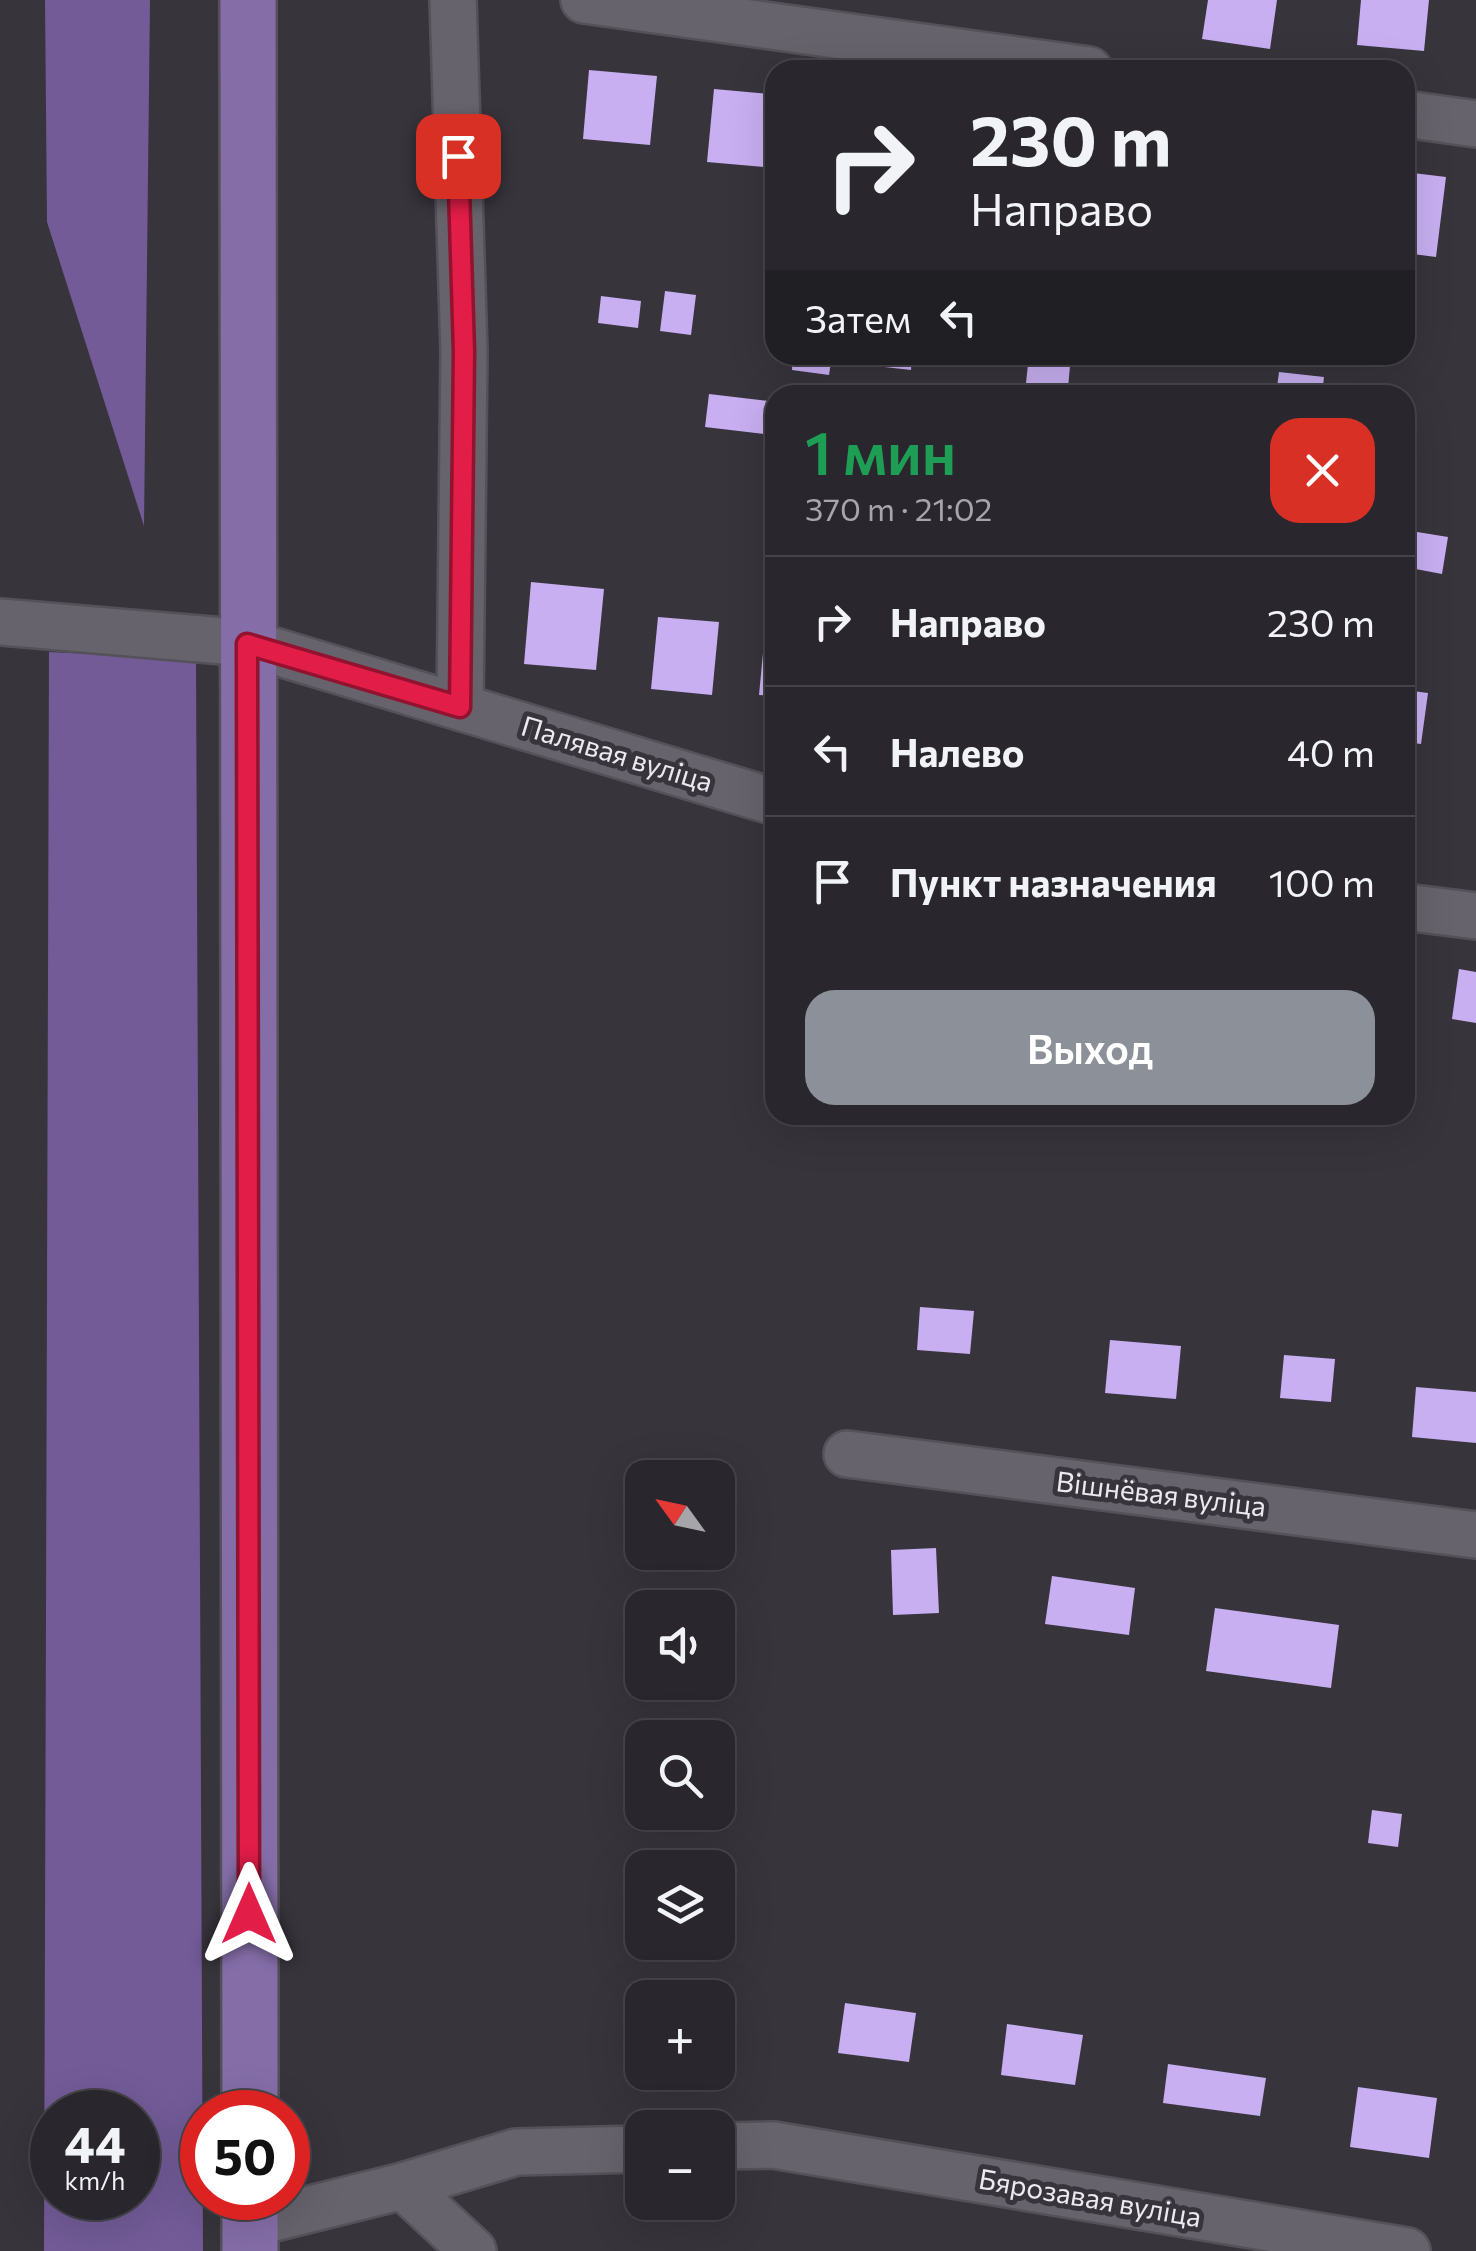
<!DOCTYPE html>
<html lang="ru">
<meta charset="utf-8">
<style>
:root{--surface:#29272d;--page:#312f35;--text:#f1f3f6;--muted:#a5a5aa;--line:#454449;--accent:#8c9099}
body{margin:0;font-family:Commissioner,sans-serif;background:var(--page);color:var(--text);height:100vh;display:flex;flex-direction:column;font-size:38px;white-space:nowrap}
*{box-sizing:border-box;margin:0}
p{font-size:32px;color:var(--muted)}
.icon{flex:none;width:55px;height:55px;fill:none;stroke:currentColor;stroke-width:2;stroke-linecap:round;stroke-linejoin:round}
.map{position:relative;flex:1;overflow:hidden}
.panel{position:absolute;left:765px;top:385px;width:650px;height:740px;display:flex;flex-direction:column;background:var(--surface);border-radius:30px;box-shadow:0 10px 40px #0002,0 0 0 2px var(--line)}
.panel>*{flex:none}
.top-card{position:absolute;left:765px;top:60px;width:650px;height:305px;border-radius:30px;box-shadow:0 10px 40px #0002,0 0 0 2px var(--line);background:#29272d;color:var(--text);overflow:hidden}
.needle{width:65px;rotate:303deg}
.controls{position:absolute;left:625px;top:1460px;display:grid;gap:20px}
.controls a{display:grid;place-items:center;width:110px;height:110px;border-radius:20px;background:var(--surface);box-shadow:0 10px 40px #0002,0 0 0 2px var(--line);font-size:50px}
.speed{position:absolute;left:30px;top:2090px;display:flex;gap:20px;font-size:50px;font-weight:700;text-align:center}
.speed>*{display:grid;place-content:center;width:130px;height:130px;border-radius:50%;background:var(--surface);box-shadow:0 10px 40px #0002,0 0 0 2px var(--line);line-height:1}
.speed small{font-size:25px;font-weight:400}
.speed .limit{border:15px solid #d22;background:#fff;color:#111}
.pin{position:absolute;display:grid;place-items:center;width:85px;height:85px;color:#fff;margin:-42px;border-radius:20px;box-shadow:0 5px 15px #0006}
.me{position:absolute;width:110px;margin:-55px;rotate:0deg;stroke-linejoin:round;filter:drop-shadow(0 0 8px #0008)}
.turn{display:flex;align-items:center;gap:35px;height:210px;padding:0 40px;font-size:45px}
.turn .icon{width:130px;height:130px;stroke-width:2.5}
.turn b{display:block;font-size:70px;line-height:85px}
.then{display:flex;align-items:center;height:95px;padding:0 40px;background:#0003;gap:20px;font-size:38px}
.round{display:grid;place-items:center;flex:none;width:105px;height:105px;border-radius:30px;background:var(--page)}
.summary{display:flex;align-items:center;justify-content:space-between;height:170px;padding:0 40px}
h1{font-size:60px;font-weight:600;line-height:75px;color:#1e9e55}
.action{display:flex;gap:20px;margin-top:auto;padding:20px 40px}
.action a{flex:1;height:115px;border-radius:30px;background:var(--accent);color:#fff;font-size:40px;font-weight:600;line-height:115px;text-align:center}
ul{padding:0;list-style:none}
li{display:flex;align-items:center;gap:30px;height:130px;padding:0 40px;border-top:2px solid var(--line)}
li div{flex:1}
li b{display:block;font-size:38px}
li em{font-style:normal}
.map>svg:first-child{display:block}
.forest{fill:#725b97;fill-rule:evenodd}
.building{fill:#c7aff1}
.lines{fill:none;stroke-linecap:round;stroke-linejoin:round}
.minor-casing{stroke:#545258;stroke-width:50}
.major-casing{stroke:#545258;stroke-width:60}
.minor{stroke:#66636c;stroke-width:45}
.major{stroke:#856ea8;stroke-width:55}
.route-casing{stroke:#92132f;stroke-width:25}
.route{stroke:#e11d48;stroke-width:18}
.labels{text-anchor:middle;stroke-width:10;stroke-linejoin:round;paint-order:stroke}
.street-label{font-size:28px;fill:#eceaef;stroke:#37343c}
</style>
<div class="map">
<svg width="1476" height="2251" viewBox="0 0 1476 2251">
<rect width="100%" height="100%" fill="#37343c"/>
<g class="forest">
<path d="M45 0H150L144 526 47 222Z"/>
<path d="M49 652 196 659 203 2251H44ZM52 2112H138V2198H52Z"/>
</g>
<g class="building">
<path d="M1208 0H1277L1270 49 1202 39Z"/>
<path d="M1361 0H1429L1424 51 1357 45Z"/>
<path d="M589 70 657 76 650 145 583 139Z"/>
<path d="M714 89 770 94 764 167 707 162Z"/>
<path d="M1405 172 1446 177 1436 257 1405 253Z"/>
<path d="M665 291 696 295 691 335 660 331Z"/>
<path d="M601 296 641 301 638 328 598 323Z"/>
<path d="M793 355H832L829 375 792 370Z"/>
<path d="M868 355H912L911 370 867 365Z"/>
<path d="M1029 355H1071L1068 388 1026 383Z"/>
<path d="M1279 372 1324 377 1322 395H1276Z"/>
<path d="M709 394 769 401 765 434 705 427Z"/>
<path d="M1405 530 1448 537 1442 574 1405 567Z"/>
<path d="M531 582 604 589 596 670 524 664Z"/>
<path d="M658 617 719 622 712 695 651 689Z"/>
<path d="M766 622 775 623V696L759 695Z"/>
<path d="M1405 690 1428 693 1421 744 1405 742Z"/>
<path d="M1459 969 1476 972V1023L1452 1019Z"/>
<path d="M920 1307 974 1311 970 1354 917 1350Z"/>
<path d="M1110 1340 1181 1346 1176 1399 1105 1393Z"/>
<path d="M1284 1355 1335 1359 1331 1402 1280 1398Z"/>
<path d="M1416 1387 1476 1392V1443L1412 1437Z"/>
<path d="M936 1548 939 1613 893 1615 891 1550Z"/>
<path d="M1052 1576 1135 1588 1129 1635 1045 1624Z"/>
<path d="M1215 1608 1339 1625 1331 1688 1206 1671Z"/>
<path d="M1372 1810 1402 1814 1398 1847 1368 1843Z"/>
<path d="M845 2003 916 2013 909 2062 838 2053Z"/>
<path d="M1007 2024 1083 2035 1075 2085 1001 2075Z"/>
<path d="M1168 2064 1266 2078 1260 2116 1163 2103Z"/>
<path d="M1358 2087 1437 2098 1429 2158 1350 2147Z"/>
</g>
<g class="lines">
<g class="minor-casing">
<g id="minor">
<path d="M453 0 464 351 460 707"/>
<path d="M584 0 1089 70"/>
<path d="M1405 114 1476 124"/>
<path d="M0 622 247 643 775 802"/>
<path d="M1405 907 1476 916"/>
<path d="M847 1454 1476 1535"/>
<path d="M718 2146 773 2145 1407 2251"/>
<path d="M403 2186 473 2251"/>
<path d="M250 2224 403 2186 516 2152 642 2149"/>
</g>
</g>
<g class="major-casing">
<g id="major">
<path d="M248 0 250 2112"/>
<path d="M250 2198V2251"/>
</g>
</g>
<use href="#minor" class="minor"/>
<use href="#major" class="major"/>
</g>
<g class="lines">
<g class="route-casing">
<path id="route" d="M249 1914 247 644 460 707 464 352 458 156"/>
</g>
<use href="#route" class="route"/>
</g>
<g class="labels">
<g class="street-label">
<text transform="translate(617 754) rotate(17)" y="10">Палявая вуліца</text>
<text transform="translate(1161 1494) rotate(7)" y="10">Вішнёвая вуліца</text>
<text transform="translate(1090 2198) rotate(10)" y="10">Бярозавая вуліца</text>
</g>
</g>
</svg>
<div class="controls">
<a><svg class="needle" viewBox="-14 -14 28 28"><path d="M0-13l5 13h-10z" fill="#e53935"/><path d="M0 13l5-13h-10z" fill="#a5a5aa"/></svg></a>
<a><svg class="icon" aria-label="sound" viewBox="0 0 24 24"><path d="M4 9h4l5-4v14l-5-4H4zM17 9q2 3 0 6"/></svg></a>
<a><svg class="icon" aria-label="search" viewBox="0 0 24 24"><circle cx="10" cy="10" r="6"/><path d="M15 15l6 6"/></svg></a>
<a><svg class="icon" aria-label="layers" viewBox="0 0 24 24"><path d="M12 4l9 5-9 5-9-5zM3 14l9 5 9-5"/></svg></a>
<a>+</a>
<a>−</a>
</div>
<div class="speed"><div>44<small>km/h</small></div><div class="limit">50</div></div>
<div class="pin" style="left:458px;top:156px;background:#d93025"><svg class="icon" aria-label="arrive" viewBox="0 0 24 24"><path d="M6 21V4h12l-3 4 3 4H6"/></svg></div>
<svg class="me" style="left:249px;top:1914px" viewBox="-20 -20 40 40"><path d="M0-17L14 15 0 8-14 15z" fill="#e11d48" stroke="#fff" stroke-width="4"/></svg>
<div class="top-card">
<div class="turn"><svg class="icon" aria-label="right" viewBox="0 0 24 24"><path d="M7 20v-9h11M14 6l5 5-5 5"/></svg><div><b>230 m</b>Направо</div></div>
<div class="then">Затем<svg class="icon" aria-label="left" viewBox="0 0 24 24"><path d="M17 20v-9H6M10 6l-5 5 5 5"/></svg></div>
</div>
<section class="panel">
<div class="summary"><div><h1>1 мин</h1><p>370 m · 21:02</p></div><a class="round" style="background:#d93025;color:#fff"><svg class="icon" aria-label="close" viewBox="0 0 24 24"><path d="M6 6l12 12M18 6L6 18"/></svg></a></div>
<ul>
<li><svg class="icon" aria-label="right" viewBox="0 0 24 24"><path d="M7 20v-9h11M14 6l5 5-5 5"/></svg><div><b>Направо</b></div><em>230 m</em></li>
<li><svg class="icon" aria-label="left" viewBox="0 0 24 24"><path d="M17 20v-9H6M10 6l-5 5 5 5"/></svg><div><b>Налево</b></div><em>40 m</em></li>
<li><svg class="icon" aria-label="arrive" viewBox="0 0 24 24"><path d="M6 21V4h12l-3 4 3 4H6"/></svg><div><b>Пункт назначения</b></div><em>100 m</em></li>
</ul>
<div class="action"><a>Выход</a></div>
</section>
</div>
